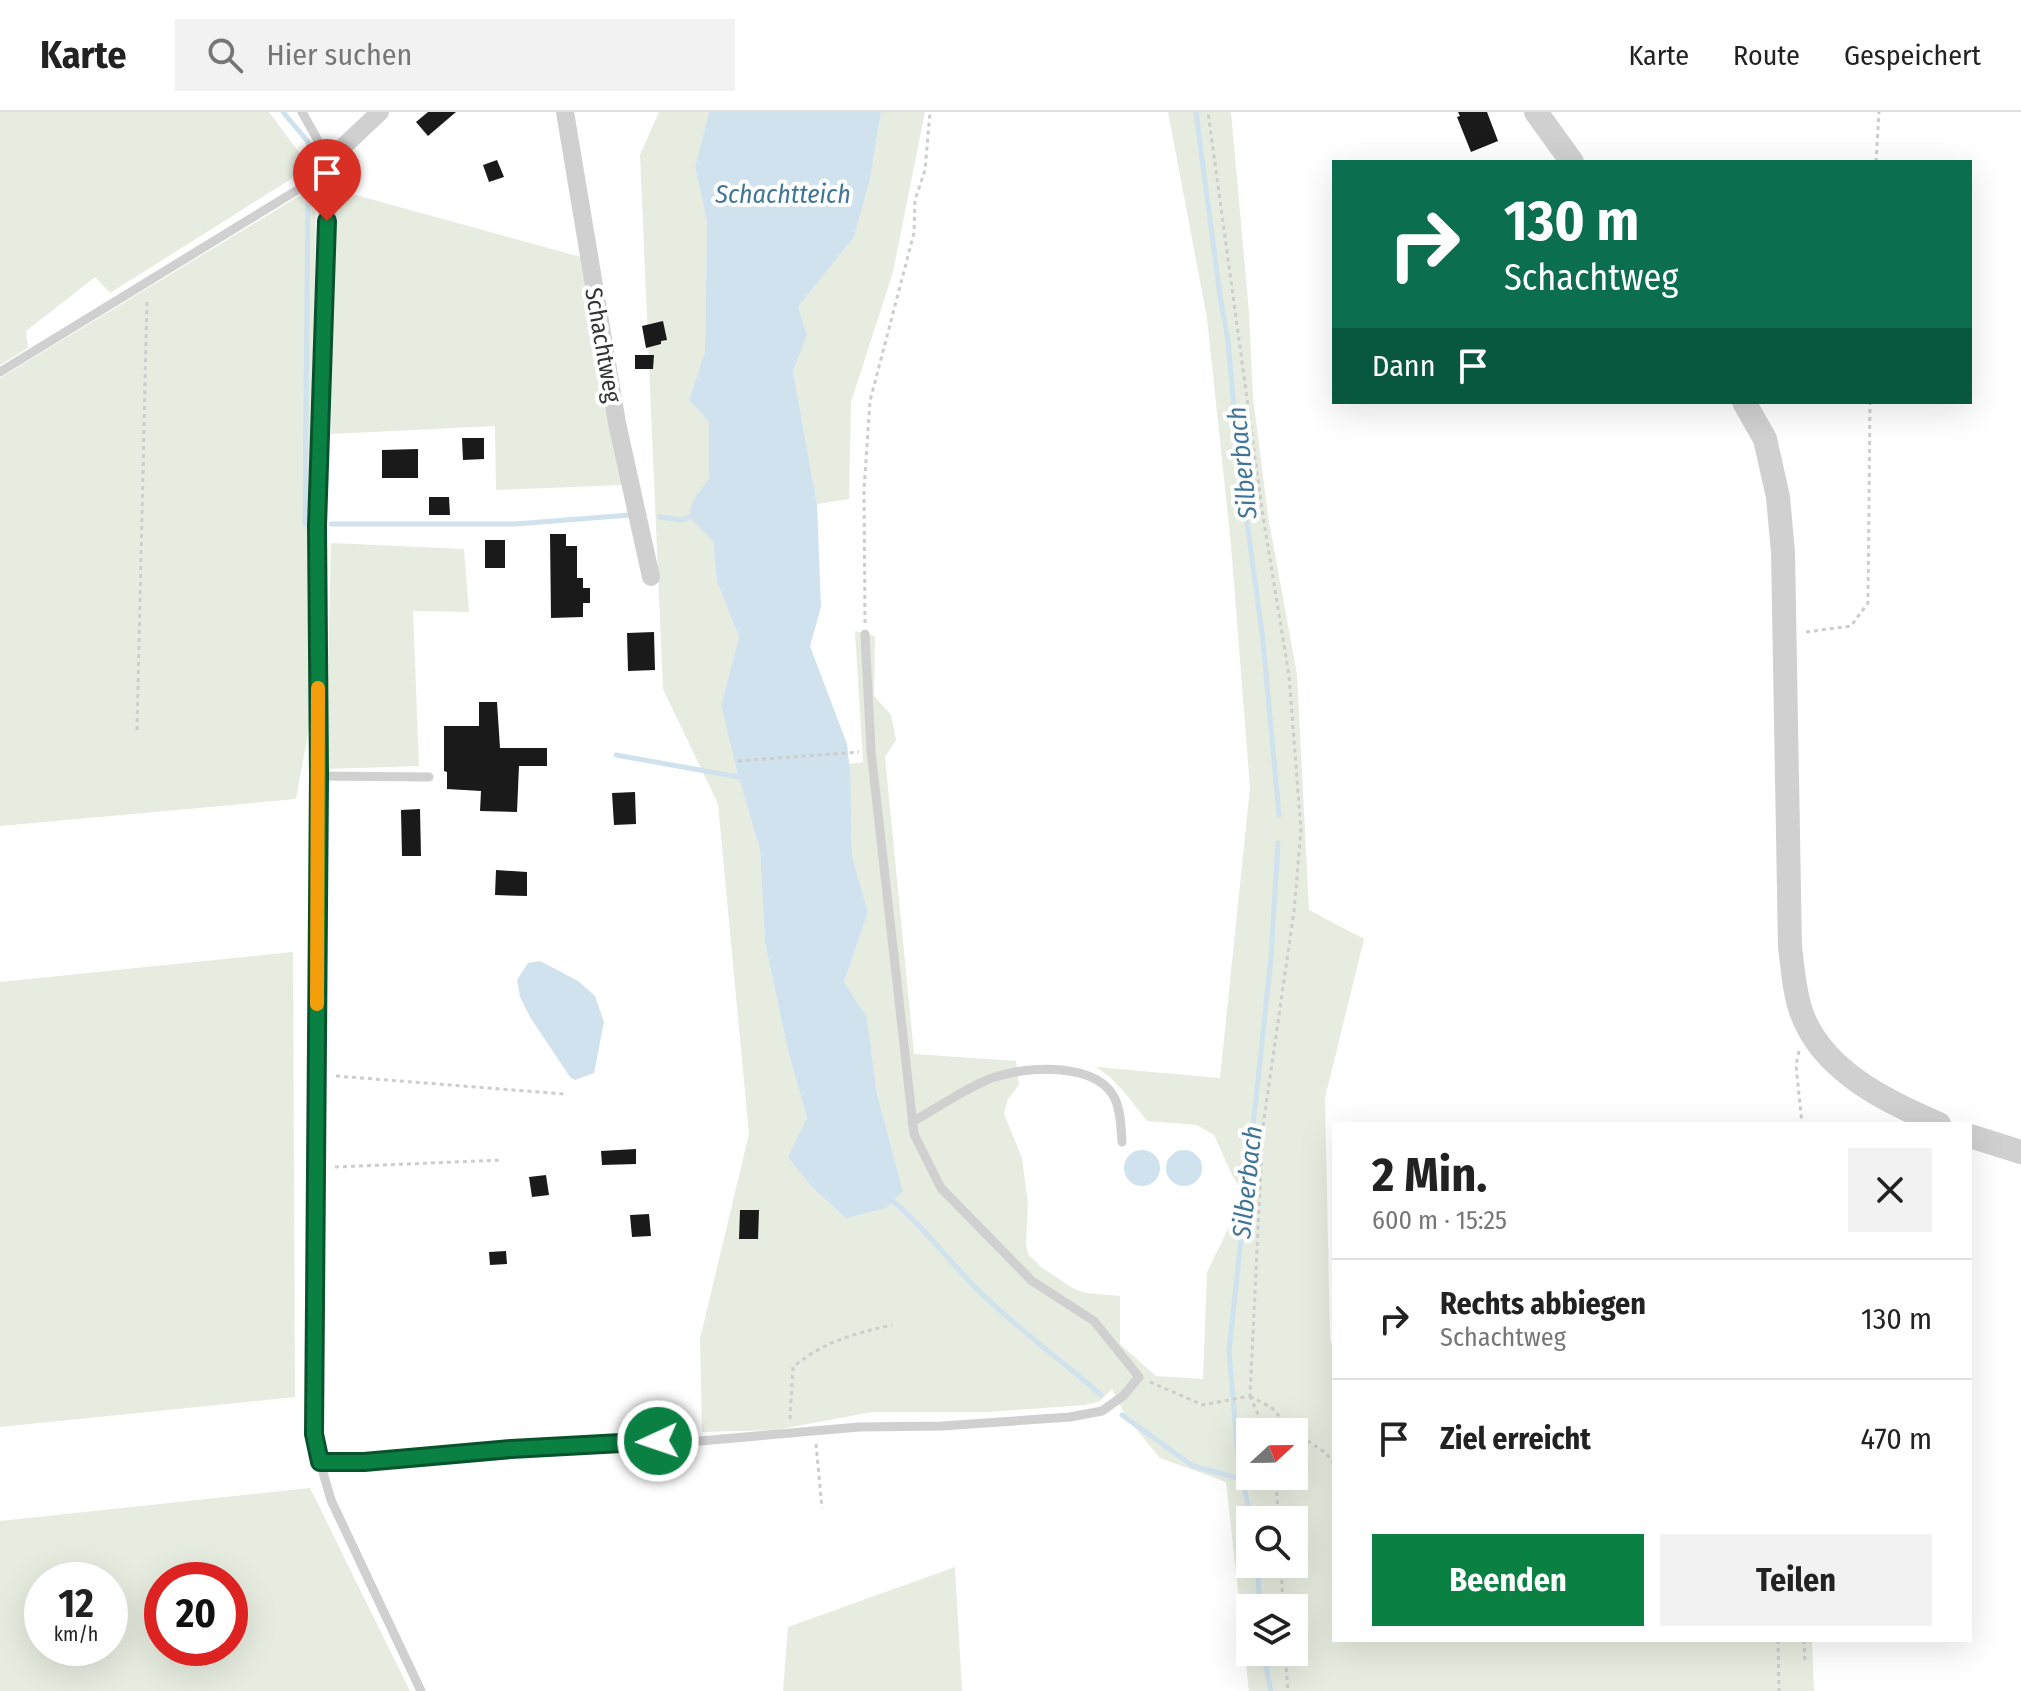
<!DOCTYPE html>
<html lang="de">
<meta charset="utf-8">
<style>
:root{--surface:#fff;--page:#f2f2f2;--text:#222;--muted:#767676;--line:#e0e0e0;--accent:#0b8043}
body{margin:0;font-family:"Fira Sans Condensed",sans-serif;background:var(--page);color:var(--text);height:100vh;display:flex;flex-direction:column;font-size:30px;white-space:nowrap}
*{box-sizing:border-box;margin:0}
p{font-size:26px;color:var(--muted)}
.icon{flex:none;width:44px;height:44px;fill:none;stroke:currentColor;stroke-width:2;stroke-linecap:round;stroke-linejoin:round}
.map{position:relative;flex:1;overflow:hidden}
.sheet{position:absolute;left:1332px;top:1010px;width:640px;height:520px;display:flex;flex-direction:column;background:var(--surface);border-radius:0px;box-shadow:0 8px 32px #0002}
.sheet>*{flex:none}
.banner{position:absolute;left:1332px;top:48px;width:640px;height:244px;border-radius:0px;box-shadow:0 8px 32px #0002;background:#0b6e4f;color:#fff;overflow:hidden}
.needle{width:52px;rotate:68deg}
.fabs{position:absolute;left:1236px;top:1306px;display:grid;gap:16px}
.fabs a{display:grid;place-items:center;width:72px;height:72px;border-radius:0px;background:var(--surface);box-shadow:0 8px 32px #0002;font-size:40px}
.speed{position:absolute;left:24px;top:1450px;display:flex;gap:16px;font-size:40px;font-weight:700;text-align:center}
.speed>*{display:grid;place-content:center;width:104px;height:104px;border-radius:50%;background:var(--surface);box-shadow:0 8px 32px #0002;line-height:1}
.speed small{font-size:20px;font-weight:400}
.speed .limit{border:12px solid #d22;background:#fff;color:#111}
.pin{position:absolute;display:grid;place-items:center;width:68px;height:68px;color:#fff;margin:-82px -34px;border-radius:50% 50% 50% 0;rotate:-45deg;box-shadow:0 0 8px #0007}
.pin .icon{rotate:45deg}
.me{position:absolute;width:88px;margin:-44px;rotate:267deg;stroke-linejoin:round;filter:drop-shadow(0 0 6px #0008)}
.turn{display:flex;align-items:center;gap:28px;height:168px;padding:0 40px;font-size:36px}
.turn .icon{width:104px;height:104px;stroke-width:2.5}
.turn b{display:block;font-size:56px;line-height:68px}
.then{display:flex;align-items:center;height:76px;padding:0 40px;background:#0003;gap:16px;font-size:30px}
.round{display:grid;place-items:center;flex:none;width:84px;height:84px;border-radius:0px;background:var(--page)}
.head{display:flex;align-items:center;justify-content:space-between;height:136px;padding:0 40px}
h1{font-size:48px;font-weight:700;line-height:60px}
.primary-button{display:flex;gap:16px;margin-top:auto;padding:16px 40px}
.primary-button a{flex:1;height:92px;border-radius:0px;background:var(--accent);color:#fff;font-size:32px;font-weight:700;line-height:92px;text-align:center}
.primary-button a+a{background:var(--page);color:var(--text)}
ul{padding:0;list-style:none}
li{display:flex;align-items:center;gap:24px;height:120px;padding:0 40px;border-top:2px solid var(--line)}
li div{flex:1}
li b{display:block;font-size:30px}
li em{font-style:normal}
header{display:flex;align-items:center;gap:48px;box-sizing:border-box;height:112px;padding:0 40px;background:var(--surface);border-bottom:2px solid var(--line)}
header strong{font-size:38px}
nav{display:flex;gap:44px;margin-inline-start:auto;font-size:28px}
.search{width:560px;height:72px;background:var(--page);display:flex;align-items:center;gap:20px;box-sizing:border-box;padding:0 28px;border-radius:0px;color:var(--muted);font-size:30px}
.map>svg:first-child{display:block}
.green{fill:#e6ecdf;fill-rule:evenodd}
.water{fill:#cfe2ee}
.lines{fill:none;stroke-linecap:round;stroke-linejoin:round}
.stream{stroke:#cfe2ee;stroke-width:5}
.building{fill:#1a1a1a}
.path{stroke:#cdcdcd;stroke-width:3;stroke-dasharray:4 4;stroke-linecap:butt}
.service{stroke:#d0d0d0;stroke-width:9}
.minor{stroke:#d0d0d0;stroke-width:18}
.tertiary{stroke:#d0d0d0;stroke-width:24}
.route-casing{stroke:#07532c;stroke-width:20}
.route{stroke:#0b8043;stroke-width:14}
.slow{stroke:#f59e0b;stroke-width:14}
.labels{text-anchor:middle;stroke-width:8;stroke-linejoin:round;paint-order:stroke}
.street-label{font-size:24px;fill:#333;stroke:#fff}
.water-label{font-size:26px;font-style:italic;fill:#3f7597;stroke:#fff}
</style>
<header>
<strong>Karte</strong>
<div class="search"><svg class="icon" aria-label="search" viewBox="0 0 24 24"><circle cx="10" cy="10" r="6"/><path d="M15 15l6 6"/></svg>Hier suchen</div>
<nav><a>Karte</a><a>Route</a><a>Gespeichert</a></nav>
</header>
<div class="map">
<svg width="2021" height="1579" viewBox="0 0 2021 1579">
<rect width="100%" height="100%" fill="#fff"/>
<g class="green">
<path d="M0 0H269L310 55 110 181 95 165 26 219 28 236 0 253Z"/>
<path d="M659 0H709L695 55 707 110 705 239 689 288 709 310V366L693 388 713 429 717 470 739 525 721 593 737 660 760 738 765 831 788 939 807 1006 903 1079 877 982 867 905 844 870 868 800 852 744 849 652 863 650 855 519 875 524 874 584 891 603 896 628 885 645 914 942 1016 949 1019 973 1008 987 1004 1002 1022 1046 1028 1092 1026 1131 1028 1142 1041 1155 1074 1177 1085 1181 1120 1184V1232L1156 1264 1203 1267 1207 1160 1230 1113 1251 1115 1252 1095 1233 1065 1214 1023 1197 1013 1147 1009 1126 982 1110 965 1096 955 1220 966 1250 676 1231 433 1207 206 1168 0H1231L1249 200 1253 285 1268 404 1297 562 1309 798 1364 827 1325 986 1330 1228 1334 1237V1528H1812L1814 1579H1249L1226 1370 1160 1346 1126 1305 1112 1277 1100 1289 1085 1293 988 1300H872L776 1318 702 1320 700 1227 749 1022 718 692 663 577 640 43ZM1250 1320H1294V1364H1250ZM1250 1408H1294V1452H1250ZM1250 1496H1294V1540H1250Z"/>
<path d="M881 0H925L893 160 851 290 849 387 817 392 793 259 807 223 798 195 854 125 870 68Z"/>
<path d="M334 77 581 145 623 373 496 378 495 314 331 322Z"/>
<path d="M304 81 316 85 309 616 296 687 0 714V266Z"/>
<path d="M331 431 464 437 469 500 413 499 419 654 326 657Z"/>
<path d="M293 840 295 1285 0 1315V870Z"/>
<path d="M310 1376 410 1579H0V1409ZM42 1468H110V1536H42ZM162 1468H230V1536H162Z"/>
<path d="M955 1455 962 1579H783L788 1515Z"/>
</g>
<g class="water">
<path d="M709 0H881L870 68 854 125 798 195 807 223 793 259 817 392 821 495 810 534 847 632 850 659 852 744 868 800 844 870 867 905 877 982 903 1079 886 1096 846 1106 813 1076 788 1045 807 1006 788 939 765 831 760 738 737 660 721 593 739 525 717 470 713 429 689 405 693 388 709 366V310L689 288 705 239 707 110 695 55Z"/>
<path d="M540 849 578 869 595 884 604 910 594 961 575 968 570 965 530 905 520 885 517 868 528 851Z"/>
<circle cx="1184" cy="1056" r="18"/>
<circle cx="1142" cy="1056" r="18"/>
</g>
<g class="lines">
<g class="stream">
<path d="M283 0 309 31 307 61"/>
<path d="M1196 0 1220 184 1228 228 1238 342 1263 529 1279 703"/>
<path d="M660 405 682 408 689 405"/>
<path d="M305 412 308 84"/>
<path d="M331 412H515L630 403"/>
<path d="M616 643 739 665"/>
<path d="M893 1089C926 1117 952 1153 983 1183 1020 1218 1062 1249 1101 1283"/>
<path d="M1122 1303 1193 1354 1245 1368"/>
<path d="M1251 1408 1238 1344 1229 1239 1271 846 1278 731"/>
<path d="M1257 1452 1260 1496"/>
<path d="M1263 1540 1271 1579"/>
</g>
</g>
<g class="building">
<path d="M428 0H456L428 24 416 10Z"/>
<path d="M1458 0H1487L1498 29 1471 40 1457 5 1460 4Z"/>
<path d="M497 48 504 65 489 70 483 53Z"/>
<path d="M663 209 667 228 661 229V232L646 236 642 214Z"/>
<path d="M635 243H654L653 257H635Z"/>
<path d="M462 326H484V347L463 348Z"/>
<path d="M418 337V366H382V338Z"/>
<path d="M429 385H449L450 403H429Z"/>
<path d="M550 422H566V434H577V466H583V476H590V491H583V505L551 506Z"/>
<rect x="485" y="428" width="20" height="28"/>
<path d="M654 520 655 558 628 559 627 521Z"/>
<path d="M479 590H497L500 636H547V654H519L517 700 480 699 481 679 447 677V660L444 659V614H479Z"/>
<path d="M635 680 636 712 614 713 612 681Z"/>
<path d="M420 697 421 744H402L401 698Z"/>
<path d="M496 758 527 760V784L495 783Z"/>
<path d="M636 1037V1052L602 1053 601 1039Z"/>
<path d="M546 1063 549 1083 532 1085 529 1065Z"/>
<path d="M740 1098H759L758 1127H739Z"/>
<path d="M649 1102 651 1124 632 1125 630 1103Z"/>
<path d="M506 1139 507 1152 490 1153 489 1140Z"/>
</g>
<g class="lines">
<g class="path">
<path d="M1876 50 1879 0"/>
<path d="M865 511 864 378 870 289 914 121 915 88 925 58 930 0"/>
<path d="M1806 520 1851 514 1868 491 1870 290"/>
<path d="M137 618 147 187"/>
<path d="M738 649 859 640"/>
<path d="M1799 939 1796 953 1802 1012"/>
<path d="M336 964 564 982"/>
<path d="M335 1055 502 1048"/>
<path d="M1150 1270 1203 1293 1250 1284 1263 1014 1294 799 1301 718 1289 564 1263 404 1208 0"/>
<path d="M1250 1284 1272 1296 1293 1320"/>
<path d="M1250 1284 1266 1320"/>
<path d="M790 1307 793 1255C823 1230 855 1221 892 1213"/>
<path d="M1294 1320 1326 1341 1334 1352"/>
<path d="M816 1332 822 1396"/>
<path d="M1276 1364 1278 1408"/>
<path d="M1281 1452 1283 1496"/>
<path d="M1778 1528 1779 1579"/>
<path d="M1804 1528 1805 1549"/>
<path d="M1285 1540 1288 1579"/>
</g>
<g class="service">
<path d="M0 260 317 66 329 48 302 0"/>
<path d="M319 664 429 665"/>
<path d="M912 1010C936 997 970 973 995 965 1028 954 1098 950 1115 987 1121 1000 1121 1016 1122 1030"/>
<path d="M421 1579 331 1388 320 1350H364L511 1337 700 1329 859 1315 942 1314 1070 1305 1102 1299 1123 1284 1139 1265 1094 1209 1032 1169 941 1076 914 1022 871 639 865 522"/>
</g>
<g class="minor">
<path d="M565 0 617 311 651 465"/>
<path d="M320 1350 314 1322 319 664 317 414 329 48 380 0"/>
</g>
<g class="tertiary">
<path d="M1536 0 1572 50"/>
<path d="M1744 290 1765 327 1778 385 1783 440 1790 835C1793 857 1794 881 1802 902 1823 959 1887 990 1939 1012"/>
<path d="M1970 1024 2021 1040"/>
</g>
</g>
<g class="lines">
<g class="route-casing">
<path id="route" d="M327 109 317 414 319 664 314 1322 320 1350H364L511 1337 658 1329"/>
</g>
<use href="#route" class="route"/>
<path class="slow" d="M317 892 318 576"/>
</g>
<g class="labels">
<g class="street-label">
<text transform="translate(603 233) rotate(80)" y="8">Schachtweg</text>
</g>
<g class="water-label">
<text x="783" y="91">Schachtteich</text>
<text transform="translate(1242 351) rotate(-96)" y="9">Silberbach</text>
<text transform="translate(1247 1070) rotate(-84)" y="9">Silberbach</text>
</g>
</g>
</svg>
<div class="fabs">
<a><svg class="needle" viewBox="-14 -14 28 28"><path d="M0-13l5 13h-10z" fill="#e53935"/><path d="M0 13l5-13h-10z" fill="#767676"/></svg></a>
<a><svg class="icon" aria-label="search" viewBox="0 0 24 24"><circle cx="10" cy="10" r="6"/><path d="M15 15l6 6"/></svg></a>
<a><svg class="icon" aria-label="layers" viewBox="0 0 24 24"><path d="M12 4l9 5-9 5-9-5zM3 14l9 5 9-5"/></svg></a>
</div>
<div class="speed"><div>12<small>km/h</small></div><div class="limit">20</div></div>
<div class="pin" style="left:327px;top:109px;background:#d93025"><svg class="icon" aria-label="arrive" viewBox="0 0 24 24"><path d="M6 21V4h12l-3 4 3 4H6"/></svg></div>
<svg class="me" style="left:658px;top:1329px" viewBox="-20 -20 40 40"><circle r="17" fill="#0b8043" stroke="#fff" stroke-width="3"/><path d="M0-11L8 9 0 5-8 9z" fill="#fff"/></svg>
<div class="banner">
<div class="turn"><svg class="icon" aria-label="right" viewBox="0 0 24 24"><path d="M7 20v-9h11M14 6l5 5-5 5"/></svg><div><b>130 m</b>Schachtweg</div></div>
<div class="then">Dann<svg class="icon" aria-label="arrive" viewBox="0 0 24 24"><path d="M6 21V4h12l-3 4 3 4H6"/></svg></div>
</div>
<section class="sheet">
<div class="head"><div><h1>2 Min.</h1><p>600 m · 15:25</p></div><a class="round"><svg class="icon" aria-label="close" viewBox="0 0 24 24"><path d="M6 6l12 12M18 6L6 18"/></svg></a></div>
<ul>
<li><svg class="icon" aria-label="right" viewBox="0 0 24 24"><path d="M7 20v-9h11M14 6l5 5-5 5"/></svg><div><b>Rechts abbiegen</b><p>Schachtweg</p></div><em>130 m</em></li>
<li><svg class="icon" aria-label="arrive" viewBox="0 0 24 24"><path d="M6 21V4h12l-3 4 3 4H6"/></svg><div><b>Ziel erreicht</b></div><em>470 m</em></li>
</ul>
<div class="primary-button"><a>Beenden</a><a>Teilen</a></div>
</section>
</div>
